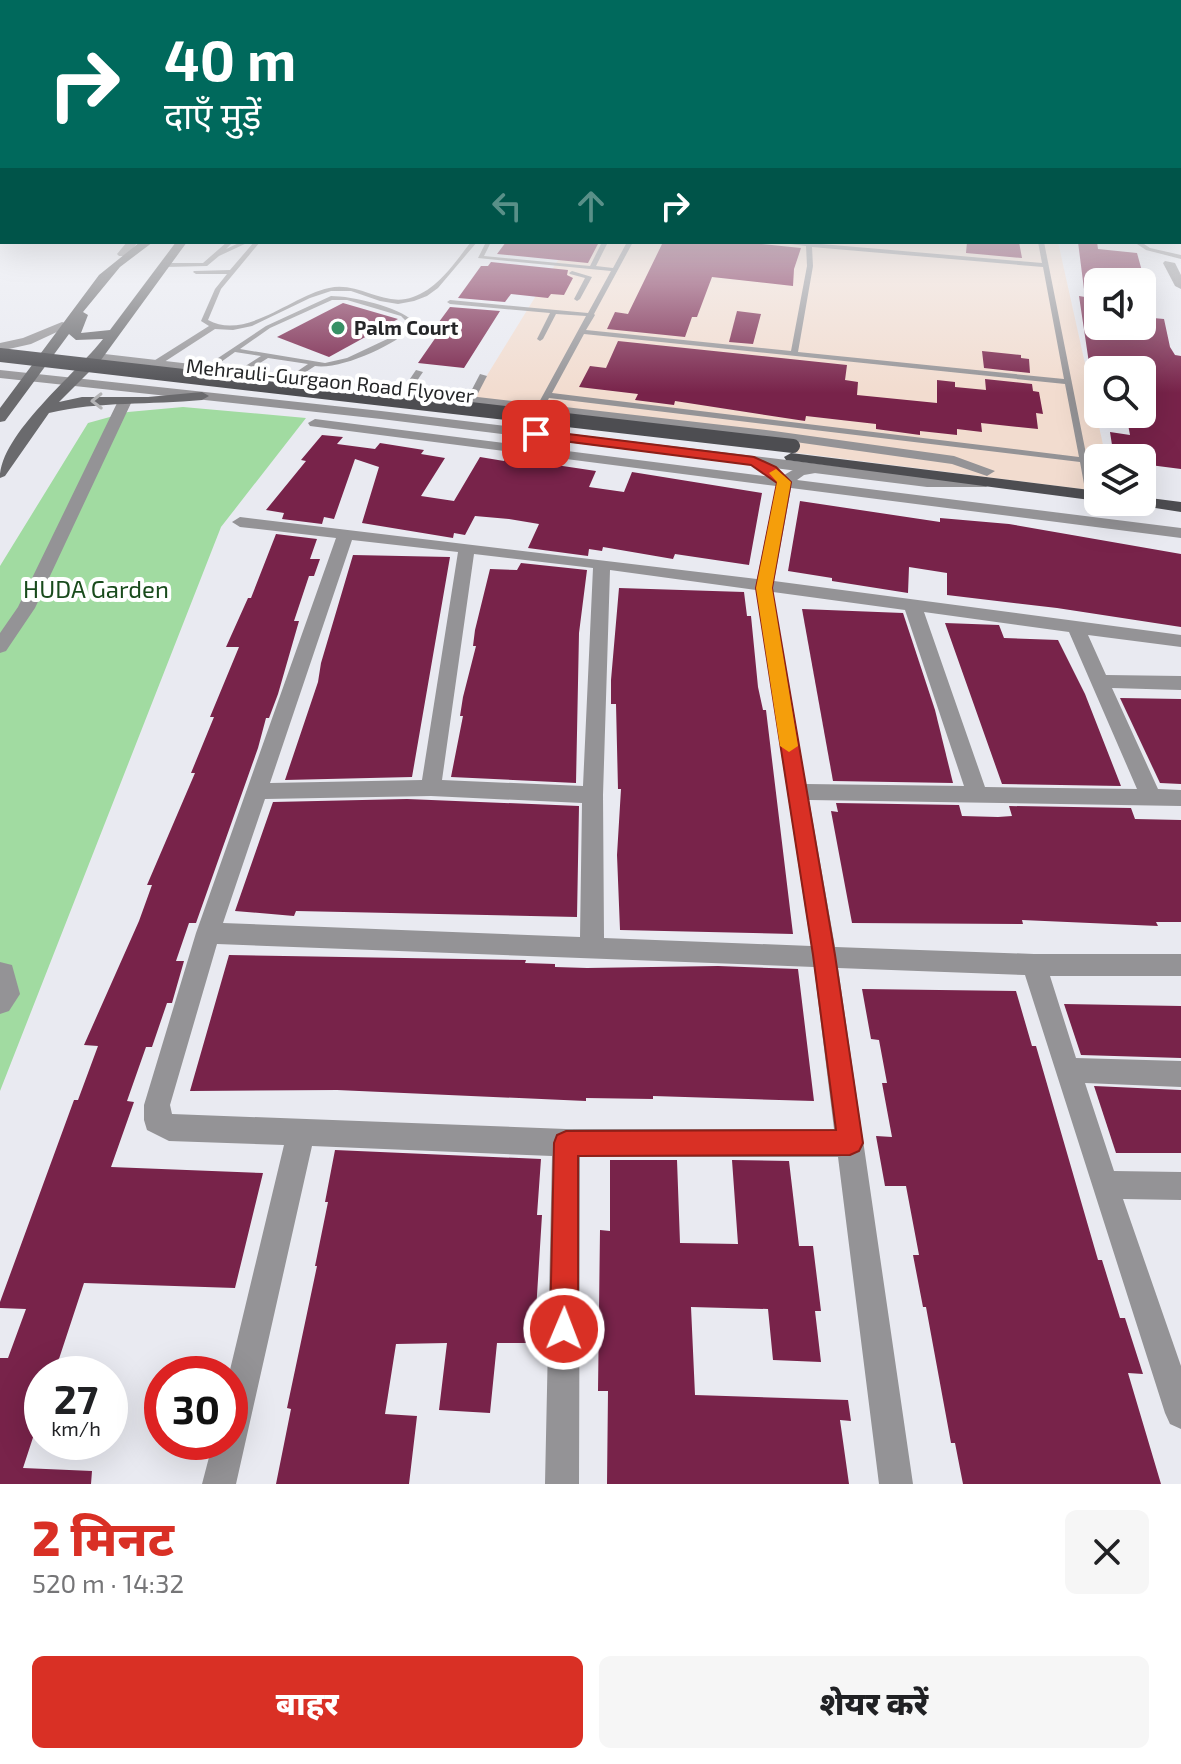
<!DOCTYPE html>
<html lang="hi">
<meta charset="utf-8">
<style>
:root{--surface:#fff;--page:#f6f6f6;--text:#202124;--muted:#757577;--accent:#d93025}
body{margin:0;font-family:"Exo 2","Noto Sans Devanagari",sans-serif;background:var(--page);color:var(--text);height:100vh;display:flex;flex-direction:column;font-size:30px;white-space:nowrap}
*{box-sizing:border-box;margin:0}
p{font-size:26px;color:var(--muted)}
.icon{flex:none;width:44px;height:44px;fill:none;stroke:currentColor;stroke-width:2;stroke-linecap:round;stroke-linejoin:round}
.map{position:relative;height:1484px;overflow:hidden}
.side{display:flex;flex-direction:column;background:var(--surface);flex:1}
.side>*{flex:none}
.guide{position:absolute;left:0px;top:0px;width:1182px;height:244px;box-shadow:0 8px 32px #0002;background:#00695c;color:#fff;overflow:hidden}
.controls{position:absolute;left:1084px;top:268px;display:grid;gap:16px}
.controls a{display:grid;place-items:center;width:72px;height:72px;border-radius:12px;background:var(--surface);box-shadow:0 8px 32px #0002;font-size:40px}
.speed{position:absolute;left:24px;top:1356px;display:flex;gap:16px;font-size:40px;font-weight:700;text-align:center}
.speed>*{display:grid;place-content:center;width:104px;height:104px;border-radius:50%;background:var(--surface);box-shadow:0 8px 32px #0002;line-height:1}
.speed small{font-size:20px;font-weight:400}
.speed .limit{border:12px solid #d22;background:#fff;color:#111}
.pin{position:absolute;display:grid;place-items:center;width:68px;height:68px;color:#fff;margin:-34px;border-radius:16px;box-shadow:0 4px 12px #0006}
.me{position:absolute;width:88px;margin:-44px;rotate:1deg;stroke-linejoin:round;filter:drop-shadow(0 0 6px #0008)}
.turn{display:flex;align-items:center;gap:28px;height:168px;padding:0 32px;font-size:36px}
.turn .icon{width:104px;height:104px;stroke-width:2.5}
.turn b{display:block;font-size:56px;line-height:68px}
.lanes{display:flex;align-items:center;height:76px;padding:0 32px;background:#0003;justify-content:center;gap:40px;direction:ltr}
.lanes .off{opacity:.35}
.round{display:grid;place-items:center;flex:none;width:84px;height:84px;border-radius:12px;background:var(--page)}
.overview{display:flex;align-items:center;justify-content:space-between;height:136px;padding:0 32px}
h1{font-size:48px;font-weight:800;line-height:60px;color:var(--accent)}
.primary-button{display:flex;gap:16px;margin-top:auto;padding:16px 32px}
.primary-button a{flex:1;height:92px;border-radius:12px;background:var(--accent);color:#fff;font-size:32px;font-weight:800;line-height:92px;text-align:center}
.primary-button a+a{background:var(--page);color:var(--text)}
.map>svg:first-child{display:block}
.industrial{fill:#f2dccf}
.green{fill:#a1dba1}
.building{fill:#78234a}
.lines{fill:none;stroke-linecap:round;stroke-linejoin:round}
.service{fill:#949396;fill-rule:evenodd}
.minor{fill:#949396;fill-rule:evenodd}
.tertiary{fill:#949396;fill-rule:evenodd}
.secondary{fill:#6a6a6d;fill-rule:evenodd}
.primary{fill:#4d4d51;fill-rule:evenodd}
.primary-bridge{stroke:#4d4d51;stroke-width:14}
.oneway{stroke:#b4b4b6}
.route{fill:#d93025;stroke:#8d1f18;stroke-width:2}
.slow{fill:#f59e0b}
.poi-dot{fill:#379065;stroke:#fff;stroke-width:3}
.labels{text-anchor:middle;stroke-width:8;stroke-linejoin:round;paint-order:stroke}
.far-poi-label{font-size:20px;font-weight:bold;fill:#252628;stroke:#fff;text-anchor:start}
.far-street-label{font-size:20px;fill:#252628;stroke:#fff}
.park-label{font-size:24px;fill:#194b1c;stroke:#fff}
</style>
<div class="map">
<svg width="1181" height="1484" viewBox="0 0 1181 1484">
<rect width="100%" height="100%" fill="#e9eaf1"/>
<path class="industrial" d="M569 242H1058L1106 458H1098V491L465 411Z"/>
<path class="green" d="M183 407 306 418 221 527 0 1091V566L88 423 128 412Z"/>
<g class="building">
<path d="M506 242H599L588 263 497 254Z"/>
<path d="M663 242H742L801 248 794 269 793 286 712 277 697 317H692L685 337 607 329 615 312 628 314Z"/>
<path d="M967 242H1019L1022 258 966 253Z"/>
<path d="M1078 242H1097L1098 249 1137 253 1145 282H1098V326H1142V317L1164 319 1170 347 1175 355 1181 356V469L1142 464V458H1114L1110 432 1130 435 1126 414H1142V404H1144L1142 370 1141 366 1089 363 1079 296 1085 297Z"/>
<path d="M491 262 568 270 567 275 573 278 564 295 551 294 548 298 511 294 505 302 458 298 481 266H488Z"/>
<path d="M343 303 398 319 329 357 277 337Z"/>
<path d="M450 307 500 311 464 368 418 363 443 327 436 326Z"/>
<path d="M737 311 761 314 753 344 729 342Z"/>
<path d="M618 341 847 365 845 380 858 382 857 395 937 403V380L955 382V387L986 390 985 379 1032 384 1033 391 1039 392 1043 414 1036 413 1038 429 981 423 982 432 957 429V435L920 431V435L876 429V424L806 416 805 421 675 401 674 405 635 400 638 394 579 387 590 366 606 368Z"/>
<path d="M982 351 1021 355V358L1029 359 1030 373 984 368Z"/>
<path d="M322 435 343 437 337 444 375 449 380 443 424 450 421 454 445 458 421 496 454 501 480 457 504 461 508 454 538 458 536 462 596 471 589 487 624 492 632 472 762 493 749 565 675 554 673 559 603 547 602 551 589 549 588 556 528 548 539 524 509 519 475 516 465 535 454 533 453 538 362 523 379 467 355 459 334 519 324 517 322 524 282 519 284 513 266 510 306 461 301 460Z"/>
<path d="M800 501 940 522V518L1009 524 1181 554V627L1057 608 947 595V573L909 567 908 593 832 581V578L788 571Z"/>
<path d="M276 534 317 539 310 559H320L314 576H309L294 621H299L278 694 269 718H266L258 748 196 923H189L176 961H184L172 1003H167L152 1047H146L127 1101 134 1102 111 1167 263 1173 235 1288 84 1283 54 1374H42V1410L23 1468 92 1471 91 1484H0V1358H8L26 1309 0 1308V1302L74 1100H78L98 1046 84 1045 139 921 152 885H147L195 773H191L214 717H210L239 647H226L248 598H251Z"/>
<path d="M353 555 450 557 412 777 285 780 318 682 321 663Z"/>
<path d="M521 563 587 570 579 633 576 783 451 777 463 716H460L463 697 476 646H473L475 630 490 569 517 570Z"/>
<path d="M619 588 744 592 747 616H751L758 687 763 710H766L793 934 620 930 617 855 621 789H618L616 704H611V680Z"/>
<path d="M802 609 903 613 935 710 953 783 833 781Z"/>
<path d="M945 623 999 625 1004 638 1058 640 1085 694 1121 786 1002 784Z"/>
<path d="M1120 698 1181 699V784L1160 783Z"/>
<path d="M407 799 579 806 577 917 296 911 294 916 235 911 273 802Z"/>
<path d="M836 803 959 805 962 816 998 817 1012 816 1009 806 1131 808 1135 819 1181 820V922H1156L1158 926 1022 920 1023 924 852 923 831 811 838 812Z"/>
<path d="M229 955 526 960 525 963 555 964V967L587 968 718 966 798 969 814 1101 653 1096V1099L586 1098V1101L337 1090 190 1091Z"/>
<path d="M862 989 1016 991 1032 1046H1036L1098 1260H1102L1120 1318H1125L1143 1374 1128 1373 1161 1484H963L955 1443H951L926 1307H923L913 1255H919L906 1186H885L876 1136 892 1137 882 1083H887L879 1040 871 1039Z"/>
<path d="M1064 1004 1181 1006V1058L1081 1055Z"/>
<path d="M1094 1086 1181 1090V1153H1116Z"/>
<path d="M335 1150 541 1159 537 1215H542L534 1343H497L490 1413 439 1410 447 1343 396 1344 385 1414 417 1416 409 1484H276L291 1409 287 1408 317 1266H315L328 1202H325Z"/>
<path d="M610 1160H677L680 1243 738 1244 732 1160 789 1161 799 1246H813L821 1311H815L821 1362 773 1360 768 1309 691 1307 695 1395 848 1400 851 1421 840 1420 849 1484H607L608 1391H598L600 1230 610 1231Z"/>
</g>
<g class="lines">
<g class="service">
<rect x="0" y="187" width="2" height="4"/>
<rect x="0" y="197" width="2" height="4"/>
<rect x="1180" y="222" width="1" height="4"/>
<path d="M2 224V228L0 229V225Z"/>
<path d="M227 242H233L226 249 241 242H249L219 256 207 266 165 267 162 265 165 263H203Z"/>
<path d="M254 242H260L221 289 208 320C246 341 291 296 329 288 359 281 384 308 413 297 439 288 455 262 471 242H477L438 288 427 296 414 301 398 304 380 301 351 291H331L310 298 252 326 233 330 215 329 158 366H152V362L209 326 201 321 215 289 227 274H196L193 272 194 271 230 270Z"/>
<path d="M486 242H495L490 244 484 256 590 266 602 242H608L596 266 613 268 627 242H633L594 314 595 315 586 330 791 351 807 266 806 246 774 242H798L1042 263 1038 242H1044L1092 484 1088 487 1084 484 1080 462 549 398 544 408H538L537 406 586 316 556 314 543 339 540 341 537 339 550 313 450 304 447 302 450 300 588 313 611 271 478 258ZM812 247 1043 267 1064 379 798 352 813 266ZM584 334 1065 384 1079 457 552 393Z"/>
<path d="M1134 242H1141L1150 248 1181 255V259L1146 250Z"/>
<path d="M572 271 592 277 580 299 577 301 574 299 585 278 570 274 569 273Z"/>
<path d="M331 296C352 296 399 307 413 321V327C395 345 341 370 315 366L292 381 288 379 289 377 308 364 268 358 239 376H236V372L261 356 235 352 207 372 200 370 266 326ZM332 300H347L401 316 407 322V326L400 333 347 358 325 363 240 349 270 328Z"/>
<path d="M416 370 423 372 408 394H402L401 392Z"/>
<path d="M480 374 487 376 474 401H468L467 399Z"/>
</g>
<g class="minor">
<path d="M1165 261 1175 263 1181 275V289L1175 286 1163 263Z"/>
<path d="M125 397 132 401 35 608 6 651 0 653V633L18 607 118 401Z"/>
<path d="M315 419 780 478C793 469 810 459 823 469L821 472 804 475 797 480 1181 528V538L791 488 774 581 1181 635V647L1088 635 1106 675 1181 676V690L1112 688 1158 789 1181 790V806L809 800 835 947 1034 954H1181V976H1050L1076 1058 1181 1061V1087L1085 1083 1114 1171 1181 1172V1200L1123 1199 1181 1366V1429L1170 1424 1165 1413 1025 975 838 968 913 1484H879L838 1157H580L579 1484H545L552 1156 312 1146 236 1484H202L213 1442H230L229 1374 284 1145 169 1141 147 1130 144 1120V1105L196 933 336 538 240 527 232 522 240 517 757 579 776 486 310 426 308 423ZM352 540 458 552 422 780 270 783ZM474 554 593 568 583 786 442 780ZM610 570 756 590 811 946 604 938 603 795ZM773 592 905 610 964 786 806 784ZM924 612 1069 632 1137 789 985 787ZM431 796 582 803 580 937 223 923 265 799ZM217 944 814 967 834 1129H566L172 1114 170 1105Z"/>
<path d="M0 962 12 965 20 994 9 1011 0 1014Z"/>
</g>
<g class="tertiary">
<path d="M127 242H138L127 256H119L117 254Z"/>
<path d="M62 322 72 325 31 344 0 351V343L23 338Z"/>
<path d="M96 353 774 431 954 456 995 471 987 476 952 464 774 439 91 360V354Z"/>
<path d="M0 370 381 411 927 477H986L994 482 986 487H927L381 419 0 378Z"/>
</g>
<path class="secondary" d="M140 242H153L120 267 83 312 88 315 81 333 110 330 176 242H187L101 360 59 402 82 397H148L202 392 209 396 202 400C151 405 99 401 49 413L5 476 0 478C0 434 76 374 103 339L76 340 69 334 5 421 0 422V408L99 275Z"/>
<g class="primary">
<path d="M791 453 1098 491V501L786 460 784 457Z"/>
<path d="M1142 497 1181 502V512L1136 505 1134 502H1142Z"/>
</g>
<path class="primary-bridge" d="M0 355 793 446"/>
</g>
<defs><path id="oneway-chevron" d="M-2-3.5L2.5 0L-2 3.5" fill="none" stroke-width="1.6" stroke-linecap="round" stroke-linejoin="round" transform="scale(2)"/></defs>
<use class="oneway" href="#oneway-chevron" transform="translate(97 401) rotate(179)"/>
<linearGradient id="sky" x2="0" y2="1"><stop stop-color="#69c6e9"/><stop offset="0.47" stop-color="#f5f6f9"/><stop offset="1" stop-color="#f5f6f9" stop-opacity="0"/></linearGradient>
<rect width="1181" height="393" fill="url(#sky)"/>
<path class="route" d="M536 430 754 457 776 467 791 482 772 588 835 955 863 1143 859 1151 850 1155 578 1156V1329L574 1339 564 1343 554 1339 550 1329 554 1143 557 1135 566 1131 836 1130 813 955 756 588 777 483 751 465 532 437V431Z"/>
<path class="slow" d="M776 469 791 482 772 588 798 746 789 752 780 746 756 588 777 482 769 473Z"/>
<circle class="poi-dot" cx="338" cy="328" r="8"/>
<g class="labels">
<g class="far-poi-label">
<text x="354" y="335">Palm Court</text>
</g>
<g class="far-street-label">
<text transform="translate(330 381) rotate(6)" y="7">Mehrauli-Gurgaon Road Flyover</text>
</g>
<g class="park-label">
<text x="96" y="598">HUDA Garden</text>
</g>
</g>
</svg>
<div class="controls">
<a><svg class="icon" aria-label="sound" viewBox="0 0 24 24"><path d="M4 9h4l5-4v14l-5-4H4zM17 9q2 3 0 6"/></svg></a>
<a><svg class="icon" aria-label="search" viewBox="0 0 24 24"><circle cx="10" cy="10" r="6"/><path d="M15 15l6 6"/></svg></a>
<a><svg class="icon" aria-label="layers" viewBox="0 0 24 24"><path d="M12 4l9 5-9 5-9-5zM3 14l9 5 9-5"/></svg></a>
</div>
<div class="speed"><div>27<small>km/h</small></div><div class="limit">30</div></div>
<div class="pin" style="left:536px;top:434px;background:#d93025"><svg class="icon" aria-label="arrive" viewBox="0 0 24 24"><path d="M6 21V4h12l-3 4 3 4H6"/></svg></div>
<svg class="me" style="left:564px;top:1329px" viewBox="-20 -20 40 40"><circle r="17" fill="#d93025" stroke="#fff" stroke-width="3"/><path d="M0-11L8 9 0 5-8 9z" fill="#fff"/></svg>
<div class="guide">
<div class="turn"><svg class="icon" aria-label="right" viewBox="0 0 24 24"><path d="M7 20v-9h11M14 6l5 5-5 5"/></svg><div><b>40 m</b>दाएँ मुड़ें</div></div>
<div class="lanes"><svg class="icon off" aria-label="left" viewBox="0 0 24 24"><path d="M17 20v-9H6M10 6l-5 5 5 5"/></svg><svg class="icon off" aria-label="ahead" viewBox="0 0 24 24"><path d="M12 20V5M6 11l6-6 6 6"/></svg><svg class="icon" aria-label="right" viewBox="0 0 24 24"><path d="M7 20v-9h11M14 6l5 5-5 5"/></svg></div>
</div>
</div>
<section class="side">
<div class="overview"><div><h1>2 मिनट</h1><p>520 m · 14:32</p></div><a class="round"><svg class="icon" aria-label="close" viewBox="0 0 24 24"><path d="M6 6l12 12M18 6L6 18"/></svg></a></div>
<div class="primary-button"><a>बाहर</a><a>शेयर करें</a></div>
</section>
